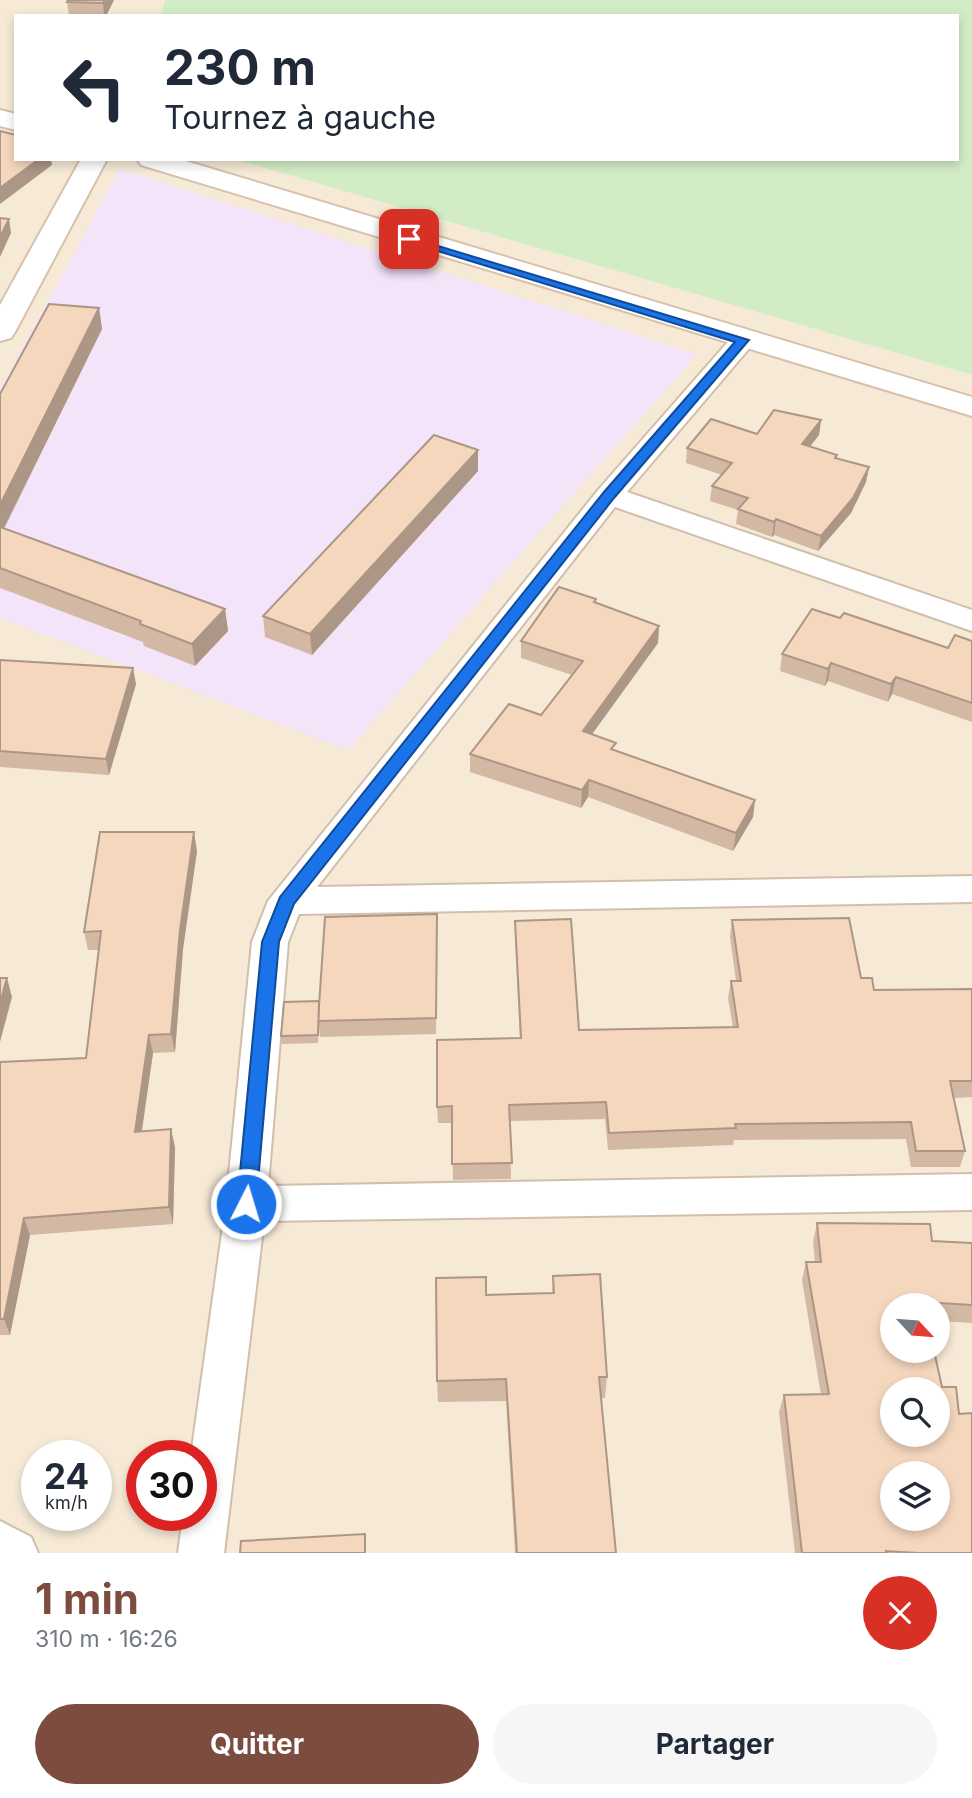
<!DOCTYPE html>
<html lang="fr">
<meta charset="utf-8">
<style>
:root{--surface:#fff;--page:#f6f6f7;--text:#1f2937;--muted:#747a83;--accent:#7c4c3e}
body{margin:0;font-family:Inter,sans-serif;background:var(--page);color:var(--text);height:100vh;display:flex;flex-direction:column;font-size:26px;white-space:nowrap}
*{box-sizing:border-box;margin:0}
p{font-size:23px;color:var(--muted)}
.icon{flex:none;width:38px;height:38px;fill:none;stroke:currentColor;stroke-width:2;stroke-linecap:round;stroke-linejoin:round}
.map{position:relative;height:1553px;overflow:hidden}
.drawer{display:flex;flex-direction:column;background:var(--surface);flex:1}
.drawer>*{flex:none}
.top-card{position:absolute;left:14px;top:14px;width:945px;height:147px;border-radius:0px;box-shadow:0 4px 10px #0003;background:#fff;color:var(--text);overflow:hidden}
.needle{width:46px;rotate:116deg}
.buttons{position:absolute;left:880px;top:1293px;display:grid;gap:14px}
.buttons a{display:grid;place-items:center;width:70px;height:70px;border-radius:50%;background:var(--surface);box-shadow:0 4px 10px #0003;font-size:35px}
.speed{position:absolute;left:21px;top:1440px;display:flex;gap:14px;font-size:35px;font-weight:700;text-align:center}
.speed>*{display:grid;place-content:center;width:91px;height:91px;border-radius:50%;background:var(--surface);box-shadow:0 4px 10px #0003;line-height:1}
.speed small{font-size:18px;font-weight:400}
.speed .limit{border:10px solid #d22;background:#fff;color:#111}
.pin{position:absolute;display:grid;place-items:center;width:60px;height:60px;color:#fff;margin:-30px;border-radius:14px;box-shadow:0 4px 10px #0006}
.me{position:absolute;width:77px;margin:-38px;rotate:5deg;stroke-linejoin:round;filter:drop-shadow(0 0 5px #0008)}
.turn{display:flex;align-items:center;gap:24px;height:147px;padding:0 35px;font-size:32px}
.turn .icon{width:91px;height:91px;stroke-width:2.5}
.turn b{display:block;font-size:49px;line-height:60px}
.round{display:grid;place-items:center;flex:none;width:74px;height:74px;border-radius:37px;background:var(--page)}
.headline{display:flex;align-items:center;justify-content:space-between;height:119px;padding:0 35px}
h1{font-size:42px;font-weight:700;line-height:52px;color:var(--accent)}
.button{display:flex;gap:14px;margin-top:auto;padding:14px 35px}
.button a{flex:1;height:80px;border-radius:42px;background:var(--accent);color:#fff;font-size:28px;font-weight:700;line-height:80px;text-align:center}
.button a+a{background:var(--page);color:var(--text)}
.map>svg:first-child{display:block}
.residential{fill:#f6e9d6;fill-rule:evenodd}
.education{fill:#f4e4fa}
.green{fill:#d2edc5}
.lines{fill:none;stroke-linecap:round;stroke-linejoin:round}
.street-casing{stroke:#d1bfac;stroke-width:4}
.secondary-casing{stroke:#d7c1ac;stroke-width:4}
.street{fill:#fff;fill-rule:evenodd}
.secondary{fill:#fff;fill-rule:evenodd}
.wall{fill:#d3b9a3}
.shaded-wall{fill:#ac9685}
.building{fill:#f5d7be;stroke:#ac9685;stroke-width:2;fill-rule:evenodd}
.route{fill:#1a73e8;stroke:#114b97;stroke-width:2}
</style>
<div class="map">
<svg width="972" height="1553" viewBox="0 0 972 1553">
<rect width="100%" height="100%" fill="#fef6e8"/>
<path class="residential" d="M0 0H165L160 16H16V159H234L972 375V1553H0ZM892 1306H938V1351H892ZM892 1390H938V1435H892ZM37 1456H96V1516H37ZM142 1456H201V1516H142ZM892 1474H938V1519H892Z"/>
<path class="education" d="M120 169 697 354 348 750 0 618V389Z"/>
<path class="green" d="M165 0H972V375L234 159H957V16H160Z"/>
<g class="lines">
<g class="street-casing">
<g id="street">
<path d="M743 332 752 335 756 340 752 345 627 492 972 610V631L615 507 317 887 972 876V902L299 914 288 942 268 1186 972 1174V1210L264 1221 224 1553H178L183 1516H201V1456H191L226 1204 252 942 268 901 599 489 734 335Z"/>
<path d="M0 1521 31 1537 38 1553H0Z"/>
</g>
</g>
<g class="secondary-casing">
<g id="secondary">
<path d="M0 110 16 114V130L0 126Z"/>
<path d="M81 159H107L15 332 11 338 0 341V305Z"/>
<path d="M137 159H179L972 397V416L141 165Z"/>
</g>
</g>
<use href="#street" class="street"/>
<use href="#secondary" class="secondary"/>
</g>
<g class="wall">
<path d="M68 0H114L106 16H69L67 2Z"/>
<path d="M99 308 102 329 4 529 225 609 228 631 195 666 144 646 143 642 0 588V394Z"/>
<path d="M821 420 819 435 810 446 836 458 869 467 866 482 851 513 818 551 774 535 772 537 736 524 738 510 710 501 712 486 722 475 686 463 687 448Z"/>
<path d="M478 471 312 655 265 637 263 616Z"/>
<path d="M596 603 659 626 658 643 592 734 615 750 755 800 753 817 733 851 588 797 581 808 470 772V754L541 715 572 675 521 658V641Z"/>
<path d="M840 618 948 648 972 641V722L892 694 888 702 828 681 825 686 780 671 782 654Z"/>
<path d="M0 660 136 684 109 775 0 767Z"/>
<path d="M197 851 183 949 175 1052 153 1053 142 1131 175 1147 173 1224 30 1235 10 1335H0V1062L86 1058 99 950H88L84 932Z"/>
<path d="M732 920 861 978 874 990 972 989V1097L954 1098 965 1151 960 1167H911L906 1139 734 1140 733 1145 608 1150 605 1119 510 1121 511 1179 453 1180 452 1123H438L437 1107 520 1038 515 938V921L579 1030 733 1027 728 998 731 981H736L730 937Z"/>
<path d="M437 930 436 1034 320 1037 319 1026 318 1043 282 1044 281 1036 319 1008Z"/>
<path d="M817 1223 932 1241 972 1243V1323L938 1321V1306H892L972 1553H795L779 1412 784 1395H821L802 1280 806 1262H815L813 1242Z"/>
<path d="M553 1276 607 1377 605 1398H601L616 1553H515L506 1401 438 1402 437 1381 486 1295 552 1293Z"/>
</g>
<g class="shaded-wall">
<path d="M104 0H114L106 16H104L103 3Z"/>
<path d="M39 159H51L52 165 0 204V188Z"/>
<path d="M9 219 11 233 0 257V237Z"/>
<path d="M99 308 102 329 0 536V505Z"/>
<path d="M821 420 819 435 800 459 802 444Z"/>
<path d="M478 450V471L312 655 310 634Z"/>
<path d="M869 467 866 482 851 513 818 551 821 536Z"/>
<path d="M776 519 774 535 772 537 774 522Z"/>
<path d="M225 609 228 631 195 666 192 644Z"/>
<path d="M659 626 658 643 582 748 583 731Z"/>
<path d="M831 663 828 681 825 686 828 669Z"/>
<path d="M133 668 136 684 109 775 106 759Z"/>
<path d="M896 677 892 694 888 702 891 684Z"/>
<path d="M589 780 588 797 581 808 582 790Z"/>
<path d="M755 800 753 817 733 851 736 833Z"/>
<path d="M194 832 197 851 183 949 175 1052 171 1034 180 930Z"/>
<path d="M7 978 12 997 0 1042V1003Z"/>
<path d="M149 1035 153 1053 139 1149 135 1132Z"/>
<path d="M171 1129 175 1147 173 1224 169 1207Z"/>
<path d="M24 1218 30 1235 10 1335 4 1319Z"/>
</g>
<g class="building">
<path d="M68 0H104L103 3 67 2Z"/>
<path d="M0 131 16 135V159H39L0 188Z"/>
<path d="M0 218 9 219 0 237Z"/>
<path d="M49 304 99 308 0 505V394Z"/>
<path d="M774 410 821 420 802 444 837 455 835 458 869 467 853 498 821 536 776 519 774 522 738 509 748 498 712 486 732 463 687 448 711 419 757 434Z"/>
<path d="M434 435 478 450 310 634 263 616Z"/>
<path d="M0 527 225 609 192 644 140 624 141 621 0 568Z"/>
<path d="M559 587 596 599 594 602 659 626 583 731 616 743 611 749 755 800 736 833 589 780 582 790 470 754 509 704 541 715 583 661 521 641Z"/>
<path d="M812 609 840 618 844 613 948 648 955 635 972 641V703L896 677 891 684 831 663 828 669 782 654Z"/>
<path d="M0 660 133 668 106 759 0 751Z"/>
<path d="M100 832H194L180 930 171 1034 149 1035 135 1132 171 1129 169 1207 24 1218 4 1319H0V1062L86 1058 101 931 84 932Z"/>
<path d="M437 914 436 1018 318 1021 325 917Z"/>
<path d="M849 918 861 978H872L874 990 972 989V1081H950L965 1151H916L911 1122 735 1124 736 1128 609 1133 606 1102 509 1105 512 1163 452 1164V1106L437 1107V1040L521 1038 515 921 571 919 579 1030 738 1027 731 981H741L732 920Z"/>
<path d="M0 978H7L0 1003Z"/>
<path d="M319 1001 318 1035 281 1036 284 1002Z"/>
<path d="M817 1223 930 1224 932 1241 972 1243V1305L924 1302V1306H892V1351H934L942 1387H956L959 1414 972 1413V1553H918L886 1551 887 1553H802L784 1395 829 1394 806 1262H821ZM892 1390H938V1435H892ZM892 1474H938V1519H892Z"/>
<path d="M600 1274 607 1377H599L616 1553H517L506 1379 437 1381 436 1278 486 1277V1295L554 1293 553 1276Z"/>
<path d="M365 1534V1553H240L241 1541Z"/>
</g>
<path class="route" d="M405 236 749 340 614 498 294 904 279 942 256 1204 253 1210 246 1212 240 1210 237 1204 262 942 280 897 604 492 735 342 405 241Z"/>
</svg>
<div class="buttons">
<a><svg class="needle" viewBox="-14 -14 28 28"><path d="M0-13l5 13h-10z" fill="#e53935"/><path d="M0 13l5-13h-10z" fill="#747a83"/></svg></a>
<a><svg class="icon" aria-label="search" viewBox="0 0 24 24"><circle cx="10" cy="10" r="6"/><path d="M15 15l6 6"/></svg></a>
<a><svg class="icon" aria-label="layers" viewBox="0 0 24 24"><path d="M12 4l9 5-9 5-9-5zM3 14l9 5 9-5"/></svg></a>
</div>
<div class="speed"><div>24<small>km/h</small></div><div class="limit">30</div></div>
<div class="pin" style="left:409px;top:239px;background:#d93025"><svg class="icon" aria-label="arrive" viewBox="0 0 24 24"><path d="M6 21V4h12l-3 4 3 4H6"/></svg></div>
<svg class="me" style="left:246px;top:1204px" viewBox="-20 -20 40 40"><circle r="17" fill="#1a73e8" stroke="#fff" stroke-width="3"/><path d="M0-11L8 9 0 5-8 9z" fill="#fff"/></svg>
<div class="top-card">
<div class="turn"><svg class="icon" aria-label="left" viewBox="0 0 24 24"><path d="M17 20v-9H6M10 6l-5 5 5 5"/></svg><div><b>230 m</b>Tournez à gauche</div></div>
</div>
</div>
<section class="drawer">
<div class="headline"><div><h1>1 min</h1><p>310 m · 16:26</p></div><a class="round" style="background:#d93025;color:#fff"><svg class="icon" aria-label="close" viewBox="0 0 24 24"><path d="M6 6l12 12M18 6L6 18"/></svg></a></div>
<div class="button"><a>Quitter</a><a>Partager</a></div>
</section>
